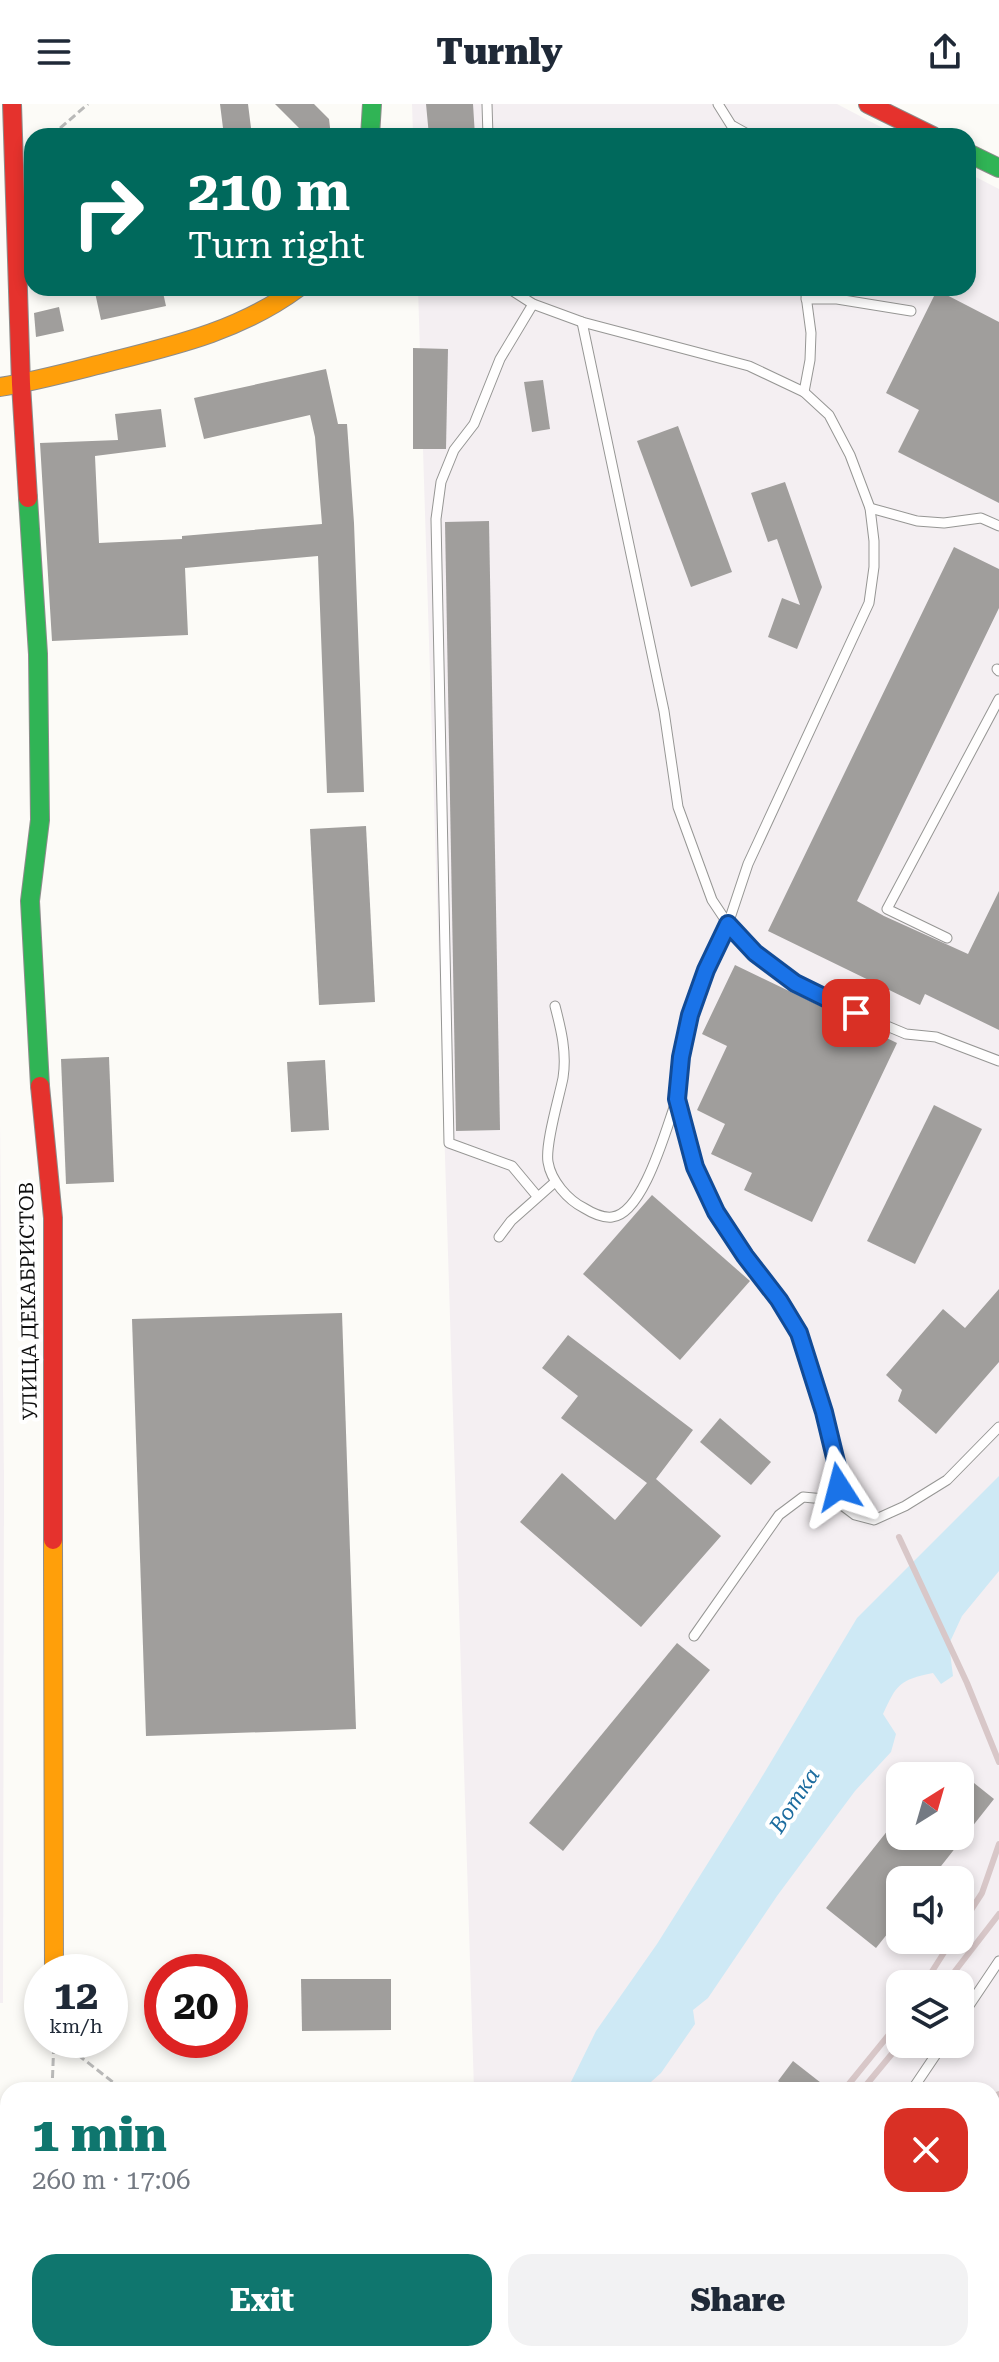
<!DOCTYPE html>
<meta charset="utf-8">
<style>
:root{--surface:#fff;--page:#f2f2f3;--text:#1f2937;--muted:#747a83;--accent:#0f766e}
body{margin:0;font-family:"Roboto Serif",serif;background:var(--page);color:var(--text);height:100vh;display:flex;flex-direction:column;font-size:30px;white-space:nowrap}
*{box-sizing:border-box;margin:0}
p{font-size:26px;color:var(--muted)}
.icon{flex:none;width:44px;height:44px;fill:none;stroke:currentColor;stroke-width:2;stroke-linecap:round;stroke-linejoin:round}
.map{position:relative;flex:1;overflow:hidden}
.details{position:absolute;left:0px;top:1978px;width:1000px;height:280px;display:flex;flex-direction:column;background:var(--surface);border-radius:24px 24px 0 0;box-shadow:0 4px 12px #0003}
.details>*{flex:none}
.banner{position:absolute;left:24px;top:24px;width:952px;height:168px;border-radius:24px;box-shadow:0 4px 12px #0003;background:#00695c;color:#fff;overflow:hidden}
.needle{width:52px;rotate:37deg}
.fabs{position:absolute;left:886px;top:1658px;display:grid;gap:16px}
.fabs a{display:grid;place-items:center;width:88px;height:88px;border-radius:16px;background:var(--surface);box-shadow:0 4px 12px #0003;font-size:40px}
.speed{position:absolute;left:24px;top:1850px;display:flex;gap:16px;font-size:40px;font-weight:700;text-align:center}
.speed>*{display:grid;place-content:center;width:104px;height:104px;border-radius:50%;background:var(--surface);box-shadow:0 4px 12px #0003;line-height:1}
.speed small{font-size:20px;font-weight:400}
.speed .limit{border:12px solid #d22;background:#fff;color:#111}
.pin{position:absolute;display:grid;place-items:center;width:68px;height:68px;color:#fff;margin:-34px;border-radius:16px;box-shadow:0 4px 12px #0006}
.me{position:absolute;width:88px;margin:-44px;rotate:351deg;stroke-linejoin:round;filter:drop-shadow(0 0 6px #0008)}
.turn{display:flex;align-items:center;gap:28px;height:168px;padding:0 32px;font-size:36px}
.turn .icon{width:104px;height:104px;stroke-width:2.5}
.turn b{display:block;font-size:56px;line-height:68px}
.round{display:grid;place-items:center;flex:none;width:84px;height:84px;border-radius:24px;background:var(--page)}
.overview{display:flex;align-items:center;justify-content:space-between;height:136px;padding:0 32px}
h1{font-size:48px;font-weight:800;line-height:60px;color:var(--accent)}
.primary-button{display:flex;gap:16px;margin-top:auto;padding:16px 32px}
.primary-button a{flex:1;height:92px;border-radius:24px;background:var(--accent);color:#fff;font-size:32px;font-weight:800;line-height:92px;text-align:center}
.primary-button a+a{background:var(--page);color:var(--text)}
header{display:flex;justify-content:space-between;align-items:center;height:104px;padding:0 32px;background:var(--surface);font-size:36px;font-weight:800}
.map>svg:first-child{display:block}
.industrial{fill:#f4eff2;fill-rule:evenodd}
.water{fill:#cee9f5}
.building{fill:#a09e9c}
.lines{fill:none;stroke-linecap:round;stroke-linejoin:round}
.lane-casing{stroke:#969694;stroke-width:11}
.fast-casing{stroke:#8d8c8b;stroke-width:20}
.slow-casing{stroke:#8d8c8b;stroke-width:20}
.jam-casing{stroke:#8d8c8b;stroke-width:20}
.path{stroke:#b9b9b8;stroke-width:3;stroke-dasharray:8 4;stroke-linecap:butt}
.lane{stroke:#fffefe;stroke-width:9}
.fast{stroke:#30b455;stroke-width:18}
.slow{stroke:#ff9f0a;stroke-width:18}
.jam{stroke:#e5322d;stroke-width:18}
.rail{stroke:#d8c7c8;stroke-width:6}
.route-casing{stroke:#114b97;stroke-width:20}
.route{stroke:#1a73e8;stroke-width:14}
.labels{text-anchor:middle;stroke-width:8;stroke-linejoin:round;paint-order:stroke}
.street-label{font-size:20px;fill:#101010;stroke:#fff}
.water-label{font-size:22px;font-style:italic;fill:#1c6c9f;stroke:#fff}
</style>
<header><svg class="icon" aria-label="menu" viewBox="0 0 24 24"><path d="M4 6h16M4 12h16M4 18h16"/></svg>Turnly<svg class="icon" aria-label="share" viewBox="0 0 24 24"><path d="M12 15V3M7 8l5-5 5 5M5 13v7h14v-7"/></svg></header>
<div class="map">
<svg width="999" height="2258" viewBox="0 0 999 2258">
<rect width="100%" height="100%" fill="#fcfbf7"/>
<g class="industrial">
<path d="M412 0H837L898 32H413Z"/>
<path d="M968 69 999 85V2258H600L603 2250H992V1986H474L418 184H968ZM900 1672H960V1732H900ZM900 1776H960V1836H900ZM900 1880H960V1940H900Z"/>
<path d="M0 1020 4 1373 3 1899H0Z"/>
</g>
<g class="water">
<path d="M999 1372V1467L962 1512 949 1540 953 1572 941 1580 933 1569C899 1576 897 1580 883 1610L896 1630 891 1648 855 1687 823 1730 777 1792 708 1894 693 1906 695 1920 661 1969 642 1986H567L596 1927 657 1840 757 1681 857 1514Z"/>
<path d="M438 2250H531L529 2258H430Z"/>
</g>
<g class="building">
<path d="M220 0H248L252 32H224Z"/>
<path d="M275 0H314L329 15 331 32H303L302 27Z"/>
<path d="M426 0H473L475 32H429Z"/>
<path d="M94 184H162L166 202 101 216Z"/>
<path d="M937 186 999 218V399L898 348 919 306 886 289Z"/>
<path d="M59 203 64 227 36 233 34 209Z"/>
<path d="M413 244 448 245 446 345H413Z"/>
<path d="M326 265 338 320H347L354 419 364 688 327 689 318 452 185 464 188 531 52 537 40 339 118 336 115 310 161 305 166 343 95 352 99 439 182 435V432L322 420 315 333 310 311 204 335 194 294Z"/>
<path d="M543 276 550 325 532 328 524 278Z"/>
<path d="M678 322 732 468 691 483 637 337Z"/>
<path d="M785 378 822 483 797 545 768 533 782 494 800 501 777 435 768 438 751 389Z"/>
<path d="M489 417 500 1026 456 1027 445 418Z"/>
<path d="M954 443 999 465V504L857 797 884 812 968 850 999 787V926L925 890 920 901 768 827Z"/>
<path d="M366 722 375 898 319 901 310 725Z"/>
<path d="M735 861 897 939 812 1118 744 1086 752 1069 711 1050 725 1020 697 1006 727 942 702 930Z"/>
<path d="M109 953 114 1078 66 1080 61 955Z"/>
<path d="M325 956 329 1026 291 1028 287 958Z"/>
<path d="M934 1001 982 1025 915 1160 867 1137Z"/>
<path d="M652 1091 750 1177 680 1256 583 1170Z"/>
<path d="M999 1185V1258L936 1330 898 1297 902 1286 886 1271 943 1205 965 1224Z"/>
<path d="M342 1209 356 1625 146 1632 132 1215Z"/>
<path d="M568 1231 693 1326 656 1375 721 1432 641 1523 520 1418 562 1369 615 1416 647 1379 561 1314 578 1292 542 1264Z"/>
<path d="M720 1314 771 1358 751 1381 700 1338Z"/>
<path d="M677 1539 710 1566 563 1747 529 1719Z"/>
<path d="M969 1675 994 1695 930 1776H900V1814L876 1844 826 1804 900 1711V1732H960V1687Z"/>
<path d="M301 1875H391V1926L302 1927Z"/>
<path d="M793 1957 830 1986H790L778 1977Z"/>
</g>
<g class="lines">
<g class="lane-casing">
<g id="lane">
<path d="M487 0 488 32"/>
<path d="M718 0 738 32"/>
<path d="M733 22 751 32"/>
<path d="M508 184 533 200 582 218 749 262 804 288 829 311 850 351 870 404 874 437V463L869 499 748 760 728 820 706 866 690 911 681 953 677 995 695 1063 716 1108 745 1152 779 1196 799 1229 824 1308 837 1362 839 1383 835 1396"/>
<path d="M806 195H837L911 207"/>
<path d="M533 200 500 255 474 320 454 346 441 378 436 415 449 1039 512 1062 537 1092"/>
<path d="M582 218 664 607 678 703 712 796 728 820 755 849 795 879 856 909 906 930 936 933 999 957"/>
<path d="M804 288 810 256 811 229 805 184"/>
<path d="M870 404 917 417 944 419 981 414 999 422"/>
<path d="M997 565 999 567"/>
<path d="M947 834 887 805 999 595"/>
<path d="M555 902C561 925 567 949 563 974 559 994 545 1040 548 1058 551 1077 568 1096 584 1104 592 1109 603 1114 612 1113 644 1110 667 1021 677 995"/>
<path d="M499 1133 511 1117 555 1078"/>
<path d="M694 1532 779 1411 803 1393 835 1396 855 1411 874 1416 905 1402 947 1376 999 1323"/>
<path d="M960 1915 999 1857"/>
<path d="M912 1986 943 1940"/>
<path d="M725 2258 730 2250"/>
</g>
</g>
<g class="fast-casing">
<g id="fast">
<path d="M370 32 372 0"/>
<path d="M968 49 999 64"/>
<path d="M28 394 38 550 40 716 30 797 40 982"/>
</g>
</g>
<g class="slow-casing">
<g id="slow">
<path d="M0 283C37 277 73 267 109 258 177 241 241 226 298 184"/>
<path d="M53 1436 54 1868"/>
</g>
</g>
<g class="jam-casing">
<g id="jam">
<path d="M12 0 21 280 28 394"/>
<path d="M868 0 933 32"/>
<path d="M40 982 53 1114V1436"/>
</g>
</g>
<g class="path">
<path d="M51 32 88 0"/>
<path d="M59 1936 123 1986"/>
<path d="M52 1986 54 1936"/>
<path d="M510 2250 524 2258"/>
<path d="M38 2258 39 2250"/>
</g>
<use href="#lane" class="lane"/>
<use href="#fast" class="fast"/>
<use href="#slow" class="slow"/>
<use href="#jam" class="jam"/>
<g class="rail">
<path d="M899 1433 967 1579 999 1658"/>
<path d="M960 1823 982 1789 999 1740"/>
<path d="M924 1880 952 1836"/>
<path d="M945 1880 999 1810"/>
<path d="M844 1986 900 1917"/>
<path d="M862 1986 900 1940"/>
<path d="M992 1993 999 1990"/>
<path d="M636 2258 640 2250"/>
<path d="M657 2258 662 2250"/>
</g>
</g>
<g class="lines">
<g class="route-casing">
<path id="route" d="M839 1383 837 1362 824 1308 799 1229 779 1196 745 1152 716 1108 695 1063 677 995 681 953 690 911 706 866 728 820 755 849 795 879 856 909"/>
</g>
<use href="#route" class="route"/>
</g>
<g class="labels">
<g class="street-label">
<text transform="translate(28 1197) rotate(-91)" y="7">УЛИЦА ДЕКАБРИСТОВ</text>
</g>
<g class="water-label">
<text transform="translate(794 1696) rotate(-57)" y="8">Вотка</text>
</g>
</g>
</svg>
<div class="fabs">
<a><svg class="needle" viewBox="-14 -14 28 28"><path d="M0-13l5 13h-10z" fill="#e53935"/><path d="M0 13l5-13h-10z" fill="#747a83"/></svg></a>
<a><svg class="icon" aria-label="sound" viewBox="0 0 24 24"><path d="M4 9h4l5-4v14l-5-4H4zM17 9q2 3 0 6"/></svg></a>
<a><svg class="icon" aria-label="layers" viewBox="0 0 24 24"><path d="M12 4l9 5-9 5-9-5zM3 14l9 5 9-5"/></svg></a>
</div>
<div class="speed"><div>12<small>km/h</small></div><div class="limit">20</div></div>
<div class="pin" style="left:856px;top:909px;background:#d93025"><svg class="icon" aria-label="arrive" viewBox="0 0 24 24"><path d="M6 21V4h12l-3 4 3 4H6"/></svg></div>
<svg class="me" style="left:839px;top:1383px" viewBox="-20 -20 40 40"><path d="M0-17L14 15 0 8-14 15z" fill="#1a73e8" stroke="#fff" stroke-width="4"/></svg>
<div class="banner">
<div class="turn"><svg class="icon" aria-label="right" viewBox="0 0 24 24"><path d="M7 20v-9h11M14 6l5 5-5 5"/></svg><div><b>210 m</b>Turn right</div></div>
</div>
<section class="details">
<div class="overview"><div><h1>1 min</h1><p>260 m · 17:06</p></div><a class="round" style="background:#d93025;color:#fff"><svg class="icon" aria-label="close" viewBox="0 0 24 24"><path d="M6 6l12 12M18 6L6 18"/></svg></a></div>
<div class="primary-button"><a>Exit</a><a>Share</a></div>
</section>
</div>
